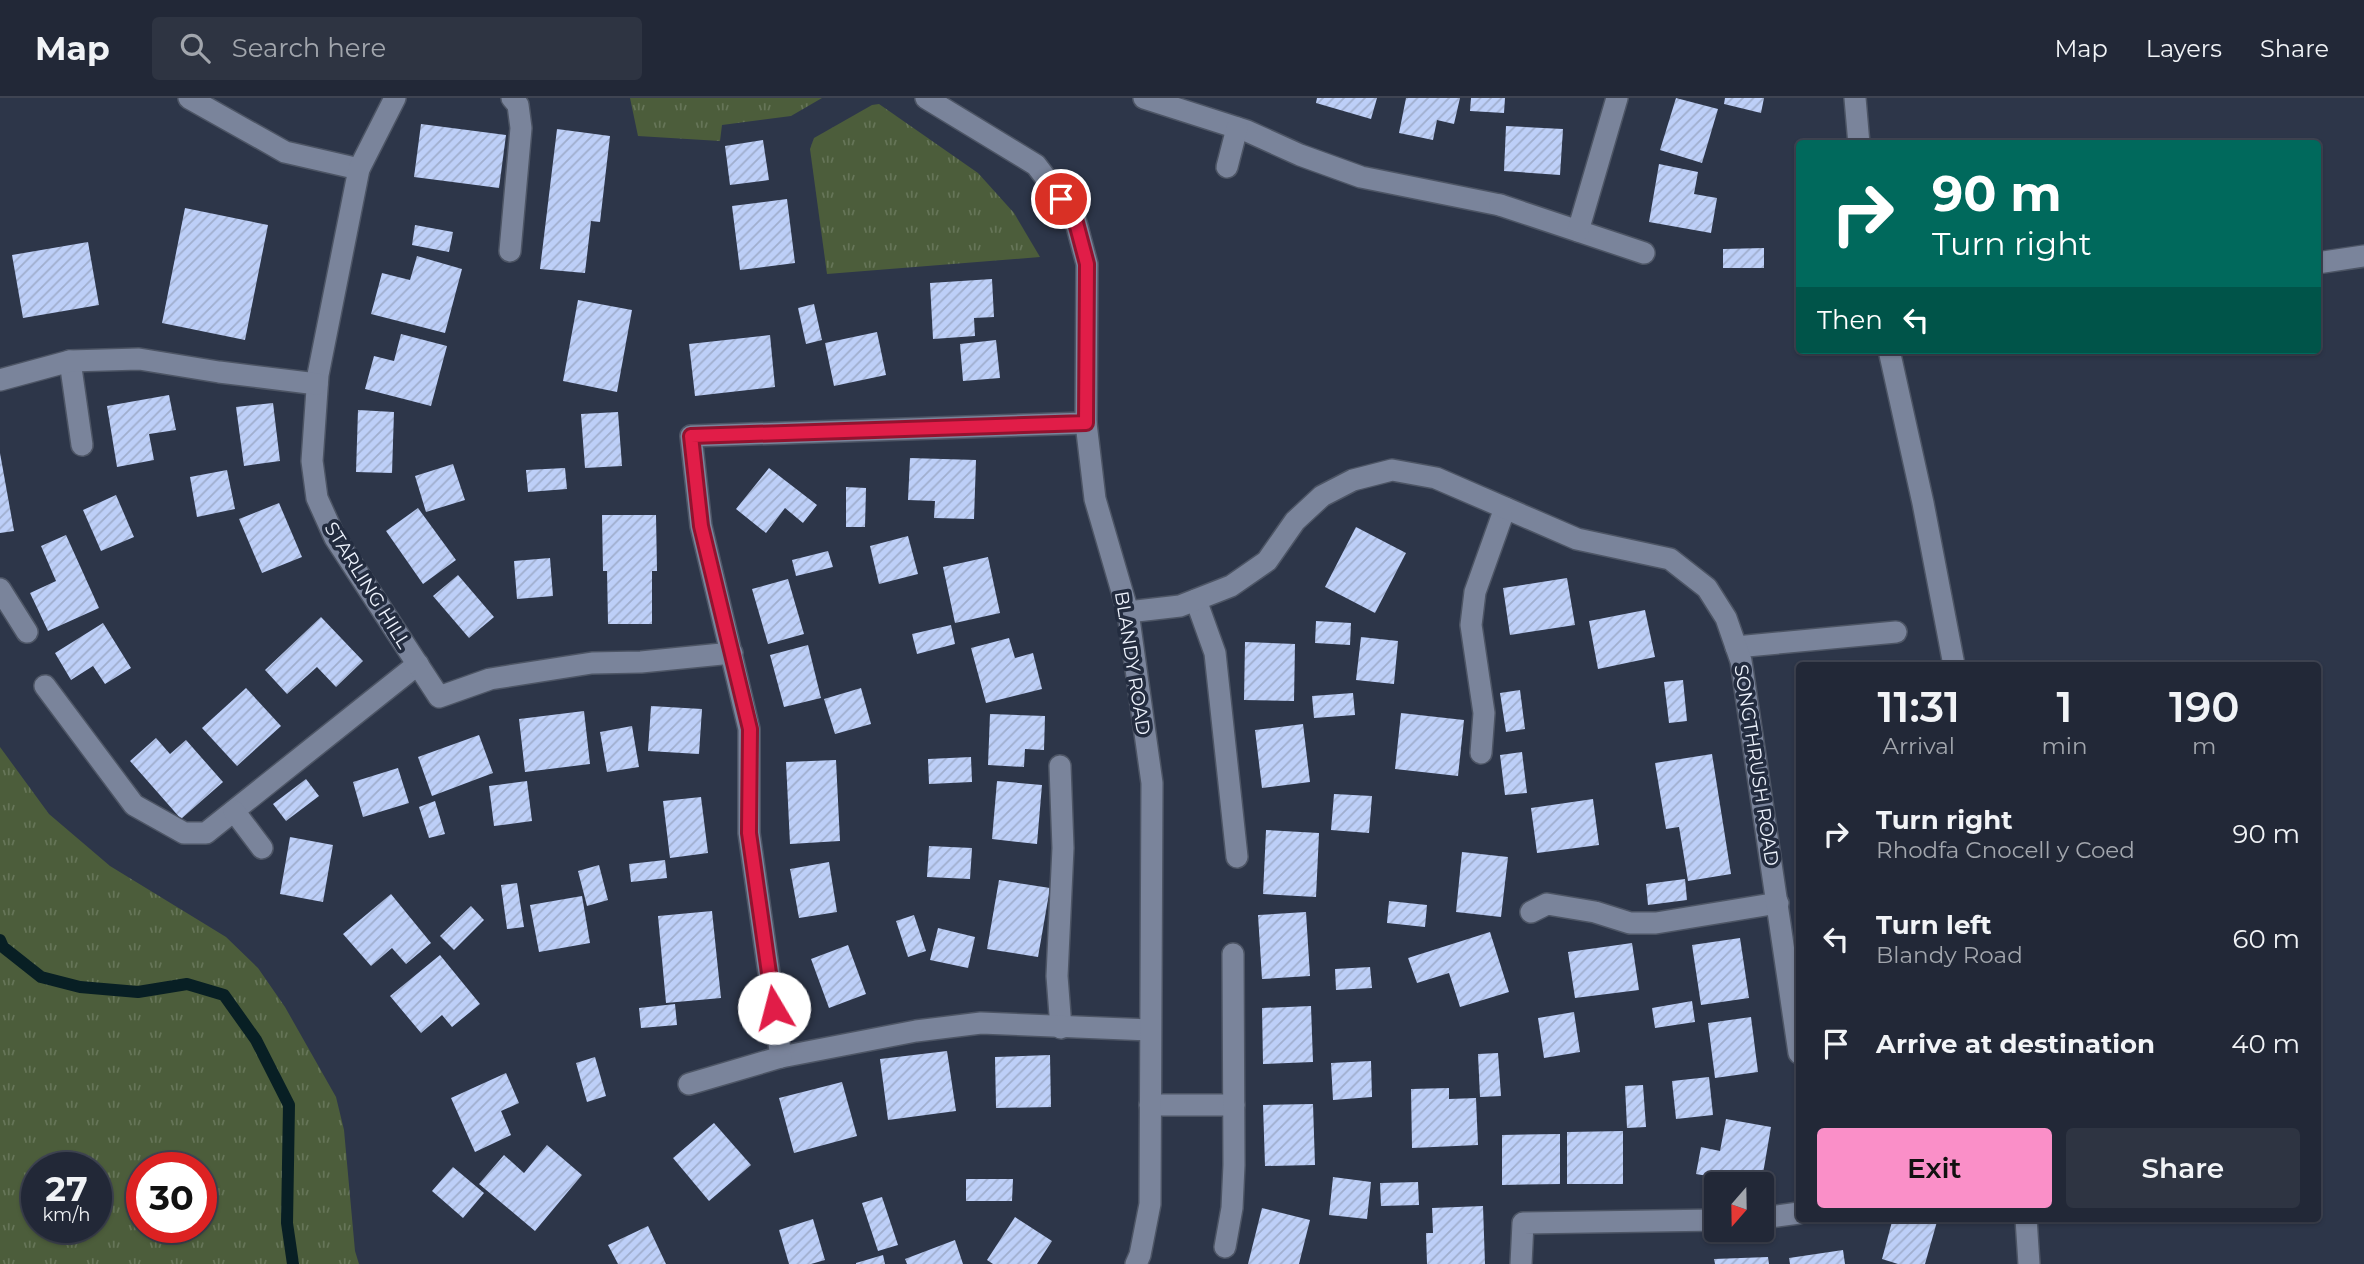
<!DOCTYPE html>
<style>
:root{--surface:#222837;--page:#2e3442;--text:#f1f3f6;--muted:#a2a6ad;--line:#3f4452;--accent:#fa8fc8}
body{margin:0;font-family:Montserrat,sans-serif;background:var(--page);color:var(--text);height:100vh;display:flex;flex-direction:column;font-size:26px;white-space:nowrap}
*{box-sizing:border-box;margin:0}
p{font-size:23px;color:var(--muted)}
.icon{flex:none;width:38px;height:38px;fill:none;stroke:currentColor;stroke-width:2;stroke-linecap:round;stroke-linejoin:round}
.map{position:relative;flex:1;overflow:hidden}
.sheet{position:absolute;left:1796px;top:564px;width:525px;height:560px;display:flex;flex-direction:column;background:var(--surface);border-radius:7px;box-shadow:0 2px 5px #0004,0 0 0 2px var(--line)}
.sheet>*{flex:none}
.top-card{position:absolute;left:1796px;top:42px;width:525px;height:214px;border-radius:7px;box-shadow:0 2px 5px #0004,0 0 0 2px var(--line);background:#00695c;color:#fff;overflow:hidden}
.needle{width:46px;rotate:200deg}
.controls{position:absolute;left:1704px;top:1074px;display:grid;gap:14px}
.controls a{display:grid;place-items:center;width:70px;height:70px;border-radius:7px;background:var(--surface);box-shadow:0 2px 5px #0004,0 0 0 2px var(--line);font-size:35px}
.speed{position:absolute;left:21px;top:1054px;display:flex;gap:14px;font-size:35px;font-weight:700;text-align:center}
.speed>*{display:grid;place-content:center;width:91px;height:91px;border-radius:50%;background:var(--surface);box-shadow:0 2px 5px #0004,0 0 0 2px var(--line);line-height:1}
.speed small{font-size:18px;font-weight:400}
.speed .limit{border:10px solid #d22;background:#fff;color:#111}
.pin{position:absolute;display:grid;place-items:center;width:60px;height:60px;color:#fff;margin:-30px;border:4px solid #fff;border-radius:50%;box-shadow:0 2px 7px #0007}
.me{position:absolute;width:77px;margin:-38px;rotate:352deg;stroke-linejoin:round;filter:drop-shadow(0 0 5px #0008)}
.turn{display:flex;align-items:center;gap:24px;height:147px;padding:0 21px;font-size:32px}
.turn .icon{width:91px;height:91px;stroke-width:2.5}
.turn b{display:block;font-size:49px;line-height:60px}
.then{display:flex;align-items:center;height:66px;padding:0 21px;background:#0003;gap:14px;font-size:26px}
.eta{display:flex;justify-content:space-evenly;align-items:center;height:119px;text-align:center}
.eta b{font-size:42px;font-weight:600;line-height:49px}
.action{display:flex;gap:14px;margin-top:auto;padding:14px 21px}
.action a{flex:1;height:80px;border-radius:7px;background:var(--accent);color:#111;font-size:28px;font-weight:600;line-height:80px;text-align:center}
.action a+a{background:var(--page);color:var(--text)}
ul{padding:0;list-style:none}
li{display:flex;align-items:center;gap:21px;height:105px;padding:0 21px}
li div{flex:1}
li b{display:block;font-size:26px}
li em{font-style:normal}
header{display:flex;align-items:center;gap:42px;box-sizing:border-box;height:98px;padding:0 35px;background:var(--surface);border-bottom:2px solid var(--line)}
header strong{font-size:33px}
nav{display:flex;gap:38px;margin-inline-start:auto;font-size:24px}
.search{width:490px;height:63px;background:var(--page);display:flex;align-items:center;gap:18px;box-sizing:border-box;padding:0 24px;border-radius:7px;color:var(--muted);font-size:26px}
.map>svg:first-child{display:block}
.grass{fill:url(#grass-tufts);fill-rule:evenodd}
.lines{fill:none;stroke-linecap:round;stroke-linejoin:round}
.stream{stroke:#081f24;stroke-width:12}
.building{fill:url(#building-hatch)}
.lane-casing{stroke:#4d5565;stroke-width:24}
.street-casing{stroke:#4d5565;stroke-width:24}
.secondary-casing{stroke:#4d5565;stroke-width:24}
.lane{stroke:#7a849b;stroke-width:21}
.street{stroke:#7a849b;stroke-width:21}
.secondary{stroke:#7a849b;stroke-width:21}
.route-casing{stroke:#92132f;stroke-width:18}
.route{stroke:#e11d48;stroke-width:12}
.labels{text-anchor:middle;stroke-width:7;stroke-linejoin:round;paint-order:stroke}
.street-label{font-size:19px;fill:#eef3fd;stroke:#232c3f}
</style>
<header>
<strong>Map</strong>
<div class="search"><svg class="icon" aria-label="search" viewBox="0 0 24 24"><circle cx="10" cy="10" r="6"/><path d="M15 15l6 6"/></svg>Search here</div>
<nav><a>Map</a><a>Layers</a><a>Share</a></nav>
</header>
<div class="map">
<svg width="2364" height="1166" viewBox="0 0 2364 1166">
<defs>
<pattern id="grass-tufts" width="24" height="20" patternUnits="userSpaceOnUse" patternTransform="scale(1.75)"><rect width="24" height="20" fill="#4c5d3b"/><path d="M3 7l-1-3M5 7V3M7 7l1-3M15 17l-1-3M17 17v-4M19 17l1-3" fill="none" stroke="#667558"/></pattern>
<pattern id="building-hatch" width="6" height="6" patternUnits="userSpaceOnUse" patternTransform="scale(1.75)"><rect width="6" height="6" fill="#bdcff8"/><path d="M-1 1l2-2M0 6l6-6M5 7l2-2" fill="none" stroke="#a0aecd"/></pattern>
</defs>
<rect width="100%" height="100%" fill="#2d3649"/>
<g class="grass">
<path d="M630 0H822L791 18 722 27 720 43 638 38Z"/>
<path d="M879 6 978 75 1014 115 1040 159 827 176 810 51 814 40 872 7Z"/>
<path d="M0 649 49 716 110 768 226 839 258 870 285 909 336 999 344 1032 355 1153 359 1166H0ZM96 1069V1129H37V1069ZM142 1069H201V1129H142Z"/>
</g>
<g class="lines">
<path class="stream" d="M0 842 3 849 41 879 80 889 138 894 187 886 224 897 256 942 289 1007 287 1125 293 1166"/>
</g>
<g class="building">
<path d="M1317 0H1377L1371 21 1316 5Z"/>
<path d="M1406 0H1460L1454 26 1437 22 1433 42 1399 35Z"/>
<path d="M1471 0H1505L1504 15 1470 13Z"/>
<path d="M1676 0 1718 11 1702 65 1660 52Z"/>
<path d="M1725 0H1764L1761 15 1724 6Z"/>
<path d="M421 26 506 37 499 90 414 79Z"/>
<path d="M1506 28 1563 31 1560 77 1504 73Z"/>
<path d="M557 31 610 38 600 124 591 123 585 175 540 171Z"/>
<path d="M763 42 769 82 730 87 725 48Z"/>
<path d="M1659 66 1698 74 1694 96 1717 100 1711 135 1649 124Z"/>
<path d="M787 101 795 165 740 172 732 108Z"/>
<path d="M185 110 268 127 245 242 162 225Z"/>
<path d="M415 127 453 134 449 154 412 147Z"/>
<path d="M88 144 99 207 23 220 12 157Z"/>
<path d="M1764 150V170H1723V151Z"/>
<path d="M417 158 462 171 445 235 371 216 382 175 410 182Z"/>
<path d="M992 181 994 219 974 220 975 238 933 241 930 185Z"/>
<path d="M578 202 632 212 617 294 563 283Z"/>
<path d="M814 206 822 242 806 246 798 210Z"/>
<path d="M877 234 886 277 834 288 825 245Z"/>
<path d="M401 236 447 248 431 308 365 291 374 258 394 263Z"/>
<path d="M770 237 775 289 695 298 689 246Z"/>
<path d="M996 242 1000 280 963 283 960 246Z"/>
<path d="M169 297 176 332 149 336 154 362 117 369 107 308Z"/>
<path d="M273 305 280 363 244 368 236 309Z"/>
<path d="M358 312 394 314 392 375 356 374Z"/>
<path d="M618 314 622 368 585 370 581 316Z"/>
<path d="M0 355 14 433 0 435Z"/>
<path d="M910 360 976 362 974 421 934 420 935 403 908 402Z"/>
<path d="M453 366 465 402 426 414 415 378Z"/>
<path d="M565 370 567 391 528 394 526 372Z"/>
<path d="M769 370 817 407 803 425 785 410 766 435 736 411Z"/>
<path d="M227 372 235 411 197 419 190 379Z"/>
<path d="M846 389 866 390 865 429H846Z"/>
<path d="M116 397 134 439 101 453 83 412Z"/>
<path d="M279 405 302 459 262 475 239 421Z"/>
<path d="M418 410 456 462 423 486 386 433Z"/>
<path d="M602 417H656L657 473H652V526H608L607 473H603Z"/>
<path d="M1356 429 1406 455 1375 515 1325 489Z"/>
<path d="M66 437 99 510 48 533 30 495 56 483 41 448Z"/>
<path d="M908 438 918 476 879 486 870 448Z"/>
<path d="M828 453 833 469 796 478 792 462Z"/>
<path d="M988 459 1000 515 955 525 943 469Z"/>
<path d="M550 460 553 498 517 501 514 463Z"/>
<path d="M458 477 494 519 469 540 433 498Z"/>
<path d="M1567 480 1575 527 1510 537 1503 490Z"/>
<path d="M788 481 804 536 768 546 752 491Z"/>
<path d="M1645 512 1655 559 1598 571 1589 523Z"/>
<path d="M321 519 363 563 336 589 317 569 287 596 265 572Z"/>
<path d="M1316 523 1351 525 1350 547 1315 545Z"/>
<path d="M103 525 131 570 105 586 93 568 71 582 55 555Z"/>
<path d="M951 527 955 546 917 556 912 536Z"/>
<path d="M1361 539 1398 543 1394 586 1356 582Z"/>
<path d="M1009 540 1015 560 1033 555 1042 591 986 605 971 550Z"/>
<path d="M1245 544 1295 546 1294 603 1244 602Z"/>
<path d="M808 547 821 600 784 609 770 557Z"/>
<path d="M1683 582 1687 623 1669 625 1664 584Z"/>
<path d="M246 590 281 628 237 668 202 630Z"/>
<path d="M861 590 871 626 835 636 824 601Z"/>
<path d="M1520 592 1525 631 1506 634 1500 595Z"/>
<path d="M1353 595 1355 617 1314 620 1312 598Z"/>
<path d="M651 608 702 611 699 656 648 653Z"/>
<path d="M584 613 590 666 525 674 519 621Z"/>
<path d="M1401 615 1464 622 1458 678 1395 671Z"/>
<path d="M990 616 1045 618 1044 652 1025 651 1024 669 988 667Z"/>
<path d="M1799 618V646H1797L1794 619Z"/>
<path d="M1303 626 1310 684 1262 690 1255 632Z"/>
<path d="M632 628 639 669 607 674 600 634Z"/>
<path d="M479 637 493 675 432 698 418 659Z"/>
<path d="M156 640 170 656 186 642 223 684 181 721 130 663Z"/>
<path d="M1522 654 1527 695 1505 697 1500 657Z"/>
<path d="M1712 656 1731 776 1688 783 1679 729 1666 731 1655 665Z"/>
<path d="M971 659 972 684 929 686 928 661Z"/>
<path d="M836 662 840 743 790 746 786 664Z"/>
<path d="M398 670 409 705 363 719 353 684Z"/>
<path d="M306 681 319 698 286 723 273 706Z"/>
<path d="M527 683 532 723 494 728 489 688Z"/>
<path d="M997 683 1042 687 1037 746 992 741Z"/>
<path d="M1334 696 1372 698 1369 735 1331 732Z"/>
<path d="M701 699 708 755 670 760 663 703Z"/>
<path d="M1593 701 1599 747 1537 755 1531 710Z"/>
<path d="M435 703 445 736 429 740 419 709Z"/>
<path d="M1266 732 1319 735 1316 799 1263 796Z"/>
<path d="M290 739 333 747 323 804 280 796Z"/>
<path d="M929 748 972 750 970 781 927 779Z"/>
<path d="M1462 754 1508 759 1501 819 1456 814Z"/>
<path d="M665 762 667 780 631 784 629 766Z"/>
<path d="M829 764 837 814 799 820 790 771Z"/>
<path d="M599 767 608 802 587 808 578 773Z"/>
<path d="M1685 781 1687 802 1648 807 1646 786Z"/>
<path d="M999 782 1050 790 1038 859 987 851Z"/>
<path d="M517 785 524 829 507 831 501 787Z"/>
<path d="M391 796 431 845 406 866 392 850 371 868 343 836Z"/>
<path d="M582 798 590 845 539 854 530 807Z"/>
<path d="M1389 803 1427 807 1425 829 1387 825Z"/>
<path d="M471 808 484 822 454 852 440 838Z"/>
<path d="M712 813 721 900 666 905 658 818Z"/>
<path d="M1306 814 1310 878 1262 881 1258 817Z"/>
<path d="M914 817 926 853 908 859 896 823Z"/>
<path d="M938 830 975 839 968 870 930 862Z"/>
<path d="M1490 834 1509 894 1460 909 1449 875 1417 885 1408 860Z"/>
<path d="M1740 840 1749 900 1701 907 1692 847Z"/>
<path d="M1632 845 1639 892 1575 900 1568 854Z"/>
<path d="M848 847 866 896 829 910 811 861Z"/>
<path d="M440 857 480 906 452 929 442 917 421 935 390 898Z"/>
<path d="M1370 869 1372 890 1336 892 1335 871Z"/>
<path d="M1692 903 1695 924 1655 930 1652 910Z"/>
<path d="M675 906 677 927 641 930 639 910Z"/>
<path d="M1311 908 1313 964 1263 966 1262 910Z"/>
<path d="M1574 914 1580 954 1544 960 1538 920Z"/>
<path d="M1751 919 1758 974 1715 980 1708 925Z"/>
<path d="M947 953 956 1013 888 1022 880 961Z"/>
<path d="M1498 955 1501 998 1480 999 1478 956Z"/>
<path d="M1050 957 1051 1009 996 1010 995 959Z"/>
<path d="M595 959 606 998 587 1004 576 965Z"/>
<path d="M1371 963 1372 999 1333 1002 1331 965Z"/>
<path d="M506 975 519 1005 501 1013 511 1037 475 1054 451 1000Z"/>
<path d="M1709 979 1713 1017 1676 1021 1672 983Z"/>
<path d="M842 984 857 1038 794 1055 779 1000Z"/>
<path d="M1643 987 1646 1029 1627 1030 1625 988Z"/>
<path d="M1449 990V1001L1476 1000 1478 1047 1412 1050 1411 991Z"/>
<path d="M1313 1006 1315 1067 1265 1068 1263 1007Z"/>
<path d="M1726 1021 1771 1029 1761 1087 1696 1076 1701 1049 1720 1053Z"/>
<path d="M714 1025 751 1067 709 1103 673 1060Z"/>
<path d="M1623 1033V1086H1567V1034Z"/>
<path d="M1560 1036V1086L1502 1087V1037Z"/>
<path d="M547 1047 582 1077 535 1133 479 1086 504 1057 524 1075Z"/>
<path d="M453 1069 484 1095 463 1120 432 1093Z"/>
<path d="M1333 1079 1371 1084 1367 1121 1329 1117Z"/>
<path d="M966 1081H1013L1012 1103H966Z"/>
<path d="M1418 1084 1419 1107 1381 1108 1380 1085Z"/>
<path d="M882 1099 898 1147 878 1153 862 1105Z"/>
<path d="M1483 1108 1485 1166H1427L1426 1135H1433L1432 1110Z"/>
<path d="M1262 1110 1310 1122 1299 1166H1248Z"/>
<path d="M1015 1119 1052 1143 1037 1166H993L987 1162Z"/>
<path d="M1893 1120H1938L1925 1166H1898L1882 1161Z"/>
<path d="M813 1121 825 1162 811 1166H789L779 1132Z"/>
<path d="M648 1128 666 1166H618L608 1147Z"/>
<path d="M955 1142 963 1166H907L905 1161Z"/>
<path d="M1843 1152 1845 1166H1790L1789 1160Z"/>
<path d="M883 1157 885 1166H856V1165Z"/>
<path d="M1768 1159 1769 1166H1715L1714 1161Z"/>
</g>
<g class="lines">
<g class="lane-casing">
<g id="lane">
<path d="M1144 0 1247 33 1300 57 1361 79 1500 107"/>
<path d="M1227 69 1237 30"/>
<path d="M510 153 521 30 518 7 512 0"/>
<path d="M2317 165 2364 158"/>
<path d="M1196 502 1215 555 1237 759"/>
<path d="M1736 549 1896 534"/>
<path d="M45 588 134 707 184 735H206L418 566"/>
<path d="M1481 655 1484 615 1471 527 1475 494 1505 410"/>
<path d="M1060 668 1063 750 1057 878 1061 930"/>
<path d="M234 713 262 750"/>
<path d="M1531 814 1547 806 1595 814 1630 825H1656L1778 805"/>
<path d="M1150 1007H1234"/>
<path d="M1225 1149 1232 1110 1234 1067 1233 856"/>
</g>
</g>
<g class="street-casing">
<g id="street">
<path d="M189 0 285 54 359 71"/>
<path d="M395 0 359 71 318 277 312 363 317 400 335 440 439 599 490 581 592 565 641 564 732 555"/>
<path d="M1855 0 1859 46"/>
<path d="M1500 107 1644 155"/>
<path d="M1578 133 1617 0"/>
<path d="M1889 252 1923 405 1954 567"/>
<path d="M70 263 82 347"/>
<path d="M0 282 70 263 139 261 219 274 317 286"/>
<path d="M1086 325 691 338 701 428 749 631V735L781 959 916 933 981 925 1150 932"/>
<path d="M0 491 27 534"/>
<path d="M1128 514 1180 508 1231 488 1267 463 1295 423 1322 398 1353 382 1392 372 1436 380 1577 441 1670 461 1707 490 1726 520 1741 563 1799 955"/>
<path d="M689 986 781 959"/>
<path d="M1762 1120 1799 1115"/>
<path d="M2026 1120 2029 1166"/>
<path d="M1521 1166 1523 1125 1717 1122"/>
</g>
</g>
<g class="secondary-casing">
<path id="secondary" d="M926 0 1036 67 1074 117 1087 166 1086 325 1095 401 1128 514 1152 685 1150 1106 1140 1157 1136 1166"/>
</g>
<use href="#lane" class="lane"/>
<use href="#street" class="street"/>
<use href="#secondary" class="secondary"/>
</g>
<g class="lines">
<g class="route-casing">
<path id="route" d="M774 910 749 735 750 631 701 428 691 338 1086 325 1087 166 1074 117 1061 101"/>
</g>
<use href="#route" class="route"/>
</g>
<g class="labels">
<g class="street-label">
<text transform="translate(368 487) rotate(58)" y="7">STARLING HILL</text>
<text transform="translate(1133 565) rotate(81)" y="7">BLANDY ROAD</text>
<text transform="translate(1757 667) rotate(81)" y="7">SONGTHRUSH ROAD</text>
</g>
</g>
</svg>
<div class="controls">
<a><svg class="needle" viewBox="-14 -14 28 28"><path d="M0-13l5 13h-10z" fill="#e53935"/><path d="M0 13l5-13h-10z" fill="#a2a6ad"/></svg></a>
</div>
<div class="speed"><div>27<small>km/h</small></div><div class="limit">30</div></div>
<div class="pin" style="left:1061px;top:101px;background:#d93025"><svg class="icon" aria-label="arrive" viewBox="0 0 24 24"><path d="M6 21V4h12l-3 4 3 4H6"/></svg></div>
<svg class="me" style="left:774px;top:910px" viewBox="-20 -20 40 40"><circle r="19" fill="#fff"/><path d="M0-13L10 11 0 6-10 11z" fill="#e11d48"/></svg>
<div class="top-card">
<div class="turn"><svg class="icon" aria-label="right" viewBox="0 0 24 24"><path d="M7 20v-9h11M14 6l5 5-5 5"/></svg><div><b>90 m</b>Turn right</div></div>
<div class="then">Then<svg class="icon" aria-label="left" viewBox="0 0 24 24"><path d="M17 20v-9H6M10 6l-5 5 5 5"/></svg></div>
</div>
<section class="sheet">
<div class="eta">
<div><b>11:31</b><p>Arrival</p></div>
<div><b>1</b><p>min</p></div>
<div><b>190</b><p>m</p></div>
</div>
<ul>
<li><svg class="icon" aria-label="right" viewBox="0 0 24 24"><path d="M7 20v-9h11M14 6l5 5-5 5"/></svg><div><b>Turn right</b><p>Rhodfa Cnocell y Coed</p></div><em>90 m</em></li>
<li><svg class="icon" aria-label="left" viewBox="0 0 24 24"><path d="M17 20v-9H6M10 6l-5 5 5 5"/></svg><div><b>Turn left</b><p>Blandy Road</p></div><em>60 m</em></li>
<li><svg class="icon" aria-label="arrive" viewBox="0 0 24 24"><path d="M6 21V4h12l-3 4 3 4H6"/></svg><div><b>Arrive at destination</b></div><em>40 m</em></li>
</ul>
<div class="action"><a>Exit</a><a>Share</a></div>
</section>
</div>
